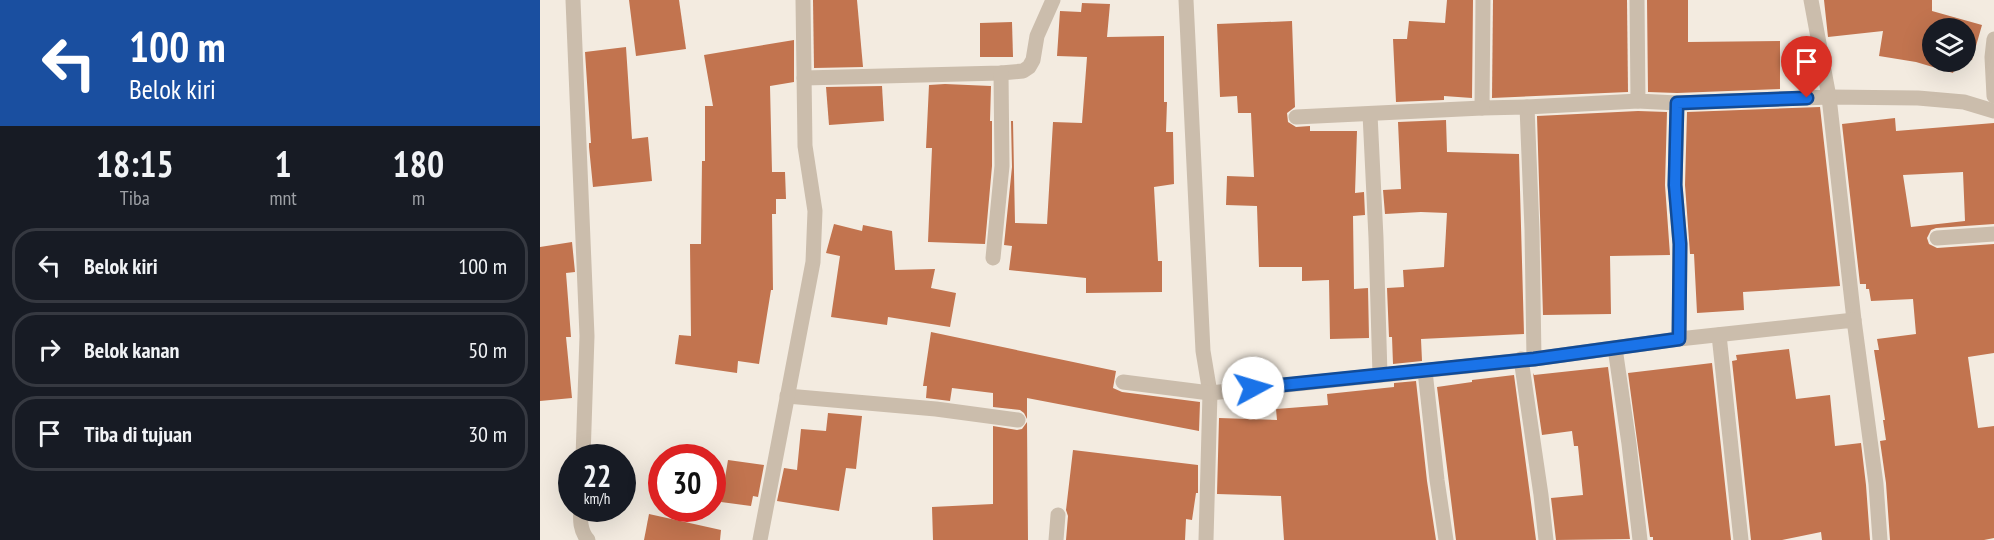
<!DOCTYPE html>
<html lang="id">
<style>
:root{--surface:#171b24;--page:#20242c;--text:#f1f3f6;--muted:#9ea1a6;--line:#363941}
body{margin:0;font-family:"PT Sans Narrow",sans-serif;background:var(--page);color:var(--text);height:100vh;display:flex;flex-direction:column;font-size:22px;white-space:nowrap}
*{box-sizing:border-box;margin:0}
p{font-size:20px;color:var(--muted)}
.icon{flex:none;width:33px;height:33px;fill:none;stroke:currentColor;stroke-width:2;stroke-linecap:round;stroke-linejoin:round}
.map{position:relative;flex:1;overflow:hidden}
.details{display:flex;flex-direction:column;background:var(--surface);width:540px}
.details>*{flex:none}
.guide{background:#1a4fa0;color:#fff;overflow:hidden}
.buttons{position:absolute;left:1382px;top:18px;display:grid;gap:12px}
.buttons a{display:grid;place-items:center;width:54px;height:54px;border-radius:50%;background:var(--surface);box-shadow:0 6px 24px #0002;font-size:30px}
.speed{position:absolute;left:18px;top:444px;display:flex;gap:12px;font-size:30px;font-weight:700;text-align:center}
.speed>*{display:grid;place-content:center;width:78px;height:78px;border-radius:50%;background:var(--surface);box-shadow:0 6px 24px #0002;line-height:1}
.speed small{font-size:15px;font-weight:400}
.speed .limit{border:9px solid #d22;background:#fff;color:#111}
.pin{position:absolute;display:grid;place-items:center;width:51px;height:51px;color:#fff;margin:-62px -26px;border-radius:50% 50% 50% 0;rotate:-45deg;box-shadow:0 0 6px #0007}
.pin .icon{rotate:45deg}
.me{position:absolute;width:66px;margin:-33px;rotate:84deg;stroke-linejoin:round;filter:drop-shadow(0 0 4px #0008)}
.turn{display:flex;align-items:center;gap:21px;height:126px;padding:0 30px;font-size:27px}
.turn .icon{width:78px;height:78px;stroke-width:2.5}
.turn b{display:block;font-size:42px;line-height:51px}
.eta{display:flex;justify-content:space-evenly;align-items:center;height:102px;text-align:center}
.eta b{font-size:36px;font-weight:600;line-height:42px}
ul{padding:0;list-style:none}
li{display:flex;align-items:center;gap:18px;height:75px;margin:0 12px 9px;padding:0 18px;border:3px solid var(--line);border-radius:24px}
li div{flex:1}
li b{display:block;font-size:22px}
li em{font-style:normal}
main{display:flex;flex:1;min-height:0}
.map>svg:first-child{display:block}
.building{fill:#c2744f;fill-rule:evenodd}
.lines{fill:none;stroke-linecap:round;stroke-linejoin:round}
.street{stroke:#cbbdac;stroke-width:15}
.route-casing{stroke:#114b97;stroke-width:15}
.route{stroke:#1a73e8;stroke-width:10}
</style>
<main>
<section class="details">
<div class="guide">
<div class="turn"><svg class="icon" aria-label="left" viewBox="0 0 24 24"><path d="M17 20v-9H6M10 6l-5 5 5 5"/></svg><div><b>100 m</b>Belok kiri</div></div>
</div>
<div class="eta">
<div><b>18:15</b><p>Tiba</p></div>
<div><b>1</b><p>mnt</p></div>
<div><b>180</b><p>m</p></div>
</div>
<ul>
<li><svg class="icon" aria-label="left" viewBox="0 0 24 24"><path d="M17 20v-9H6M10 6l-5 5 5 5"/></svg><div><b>Belok kiri</b></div><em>100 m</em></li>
<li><svg class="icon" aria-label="right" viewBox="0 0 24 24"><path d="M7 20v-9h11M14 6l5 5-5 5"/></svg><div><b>Belok kanan</b></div><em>50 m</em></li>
<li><svg class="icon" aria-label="arrive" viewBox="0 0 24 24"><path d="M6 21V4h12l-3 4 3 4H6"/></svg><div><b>Tiba di tujuan</b></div><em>30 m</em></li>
</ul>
</section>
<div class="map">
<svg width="1454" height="540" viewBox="0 0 1454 540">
<rect width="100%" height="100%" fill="#f3ebe0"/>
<g class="building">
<path d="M89 0H139L146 49 96 56Z"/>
<path d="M273 0H317L323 67 274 68Z"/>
<path d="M907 0H933L932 98 904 96V100L856 102 853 39H867L869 21 905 23Z"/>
<path d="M953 0H1087L1088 92 952 98Z"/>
<path d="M1107 0H1148V42L1240 41V89L1137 93 1108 92Z"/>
<path d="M1284 0H1392V11L1442 25 1432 60 1425 58V28H1392V62H1417L1413 73 1376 62 1339 56 1343 31 1288 37Z"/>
<path d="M542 3 570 4 567 37 624 36V102H627L626 132H633L634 184 614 187 618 261H622V292L546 293V278L469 270 472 246 464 245 472 167 471 121H473L475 223 507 224 513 122 542 123 547 57 517 56 520 11 541 12Z"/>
<path d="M752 21 755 107 747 113 748 122 756 127 770 126V131H817L815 193 824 192 825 215 813 216 814 289 828 288 829 338 790 339 789 280 762 281V267H719L717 206 686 205 687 176 714 177 711 113H698L697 96 680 97 677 24Z"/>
<path d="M472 22 473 57H440V23Z"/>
<path d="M254 40V82L230 86 232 172H245L246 199H236V214H232L233 290H231L219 364 198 361 197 373 135 364 139 335 151 336 150 244H161L162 161H165V106H173L164 55Z"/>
<path d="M86 47 92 139 108 137 112 181 53 187 49 147V143H51L45 52Z"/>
<path d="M405 84 451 86 450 121H452V166L445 244 388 242 392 148H386L389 85Z"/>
<path d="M342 86 344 121 289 125 286 87Z"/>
<path d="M1280 107 1300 286 1203 292 1204 310 1157 313 1154 254H1150L1145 185 1147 112Z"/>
<path d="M1098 111 1127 112 1125 185 1130 255 1070 256 1071 314 1003 315 997 116Z"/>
<path d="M1355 118 1356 131 1454 123V224L1396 228 1391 230 1387 238 1389 244 1397 248 1454 244V353L1428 357 1438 428 1454 426V538L1444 540H1350L1346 483 1340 441 1346 440 1343 420H1345L1334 350H1339L1337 339 1376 334 1373 299 1331 301 1329 289H1326V284H1320L1302 124ZM1423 172 1425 221 1371 227 1363 175Z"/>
<path d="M906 120 907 152 979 154 984 334 881 339 882 361 853 364 852 337H849L847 288 864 287 863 270 904 267 907 213 881 212 845 214 843 190 861 189 858 122Z"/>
<path d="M294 224 322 231 323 225 352 231 355 270 395 269 391 288 416 293 410 327 348 317 347 325 291 317 300 256 286 253Z"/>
<path d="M32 242 35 272 26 273 31 337H26L32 398 0 401V247Z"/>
<path d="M391 332 576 371 573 388 582 392 660 402 659 431 487 398V419L484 413 480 410 453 407V393L412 388 410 401 386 398 387 386H383Z"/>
<path d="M1249 349 1256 399 1290 395 1295 446 1321 443 1326 485 1330 540H1282L1281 532 1242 540H1211L1192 361 1197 360 1196 355Z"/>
<path d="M1172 363 1191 540H1113V537H1110L1088 373Z"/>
<path d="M1068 367 1090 539 1016 540 1011 498 1043 495 1038 446H1034L1032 431 1002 435 993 373 994 375Z"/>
<path d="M974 375 996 540H916L897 387 932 382V380Z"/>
<path d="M876 381 887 481 896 540H744L741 496 677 494 679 418 737 420 736 409 788 405 787 394 854 387V383Z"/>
<path d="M288 413 322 416 316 469 306 468 299 511 237 501 244 468 257 470 261 429 286 431Z"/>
<path d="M487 422 488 540H393L392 507 453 504V426L477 430 482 429Z"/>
<path d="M533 450 658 465V493H656L652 520 646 519 645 540H526L528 516 526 510Z"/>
<path d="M188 460 224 465 218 497 213 496 211 506 181 502Z"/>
<path d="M109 514 181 530 180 540H104Z"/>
</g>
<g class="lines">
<g class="street">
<path d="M33 0 47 336 43 458"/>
<path d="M646 0 663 351 670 393 666 540"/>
<path d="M943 0 942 108 987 107 992 230 994 359"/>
<path d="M1097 0 1098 101 1137 103 1289 97 1378 98 1424 102 1454 111"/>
<path d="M1271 0 1289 97 1314 320"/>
<path d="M1454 39 1452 57 1454 96"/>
<path d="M264 78 461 73 483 71 489 67 493 60 497 36 513 0"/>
<path d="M1137 103 1135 185 1140 244 1139 339"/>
<path d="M987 107 1098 101"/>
<path d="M830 114 836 238 840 375"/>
<path d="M756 117 942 108"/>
<path d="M1397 238 1454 234"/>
<path d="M453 258 462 166 461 73"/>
<path d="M1179 335 1201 540"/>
<path d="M1075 348 1089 444 1100 540"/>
<path d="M981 359 1001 495 1006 540"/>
<path d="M885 371 897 480 906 540"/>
<path d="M583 382 670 393 994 359 1139 339 1314 320 1336 484 1340 540"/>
<path d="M247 396 396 409 478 420"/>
<path d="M41 508C40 520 40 531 48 540"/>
<path d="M220 540 273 262 275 211 265 146 263 0"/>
<path d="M516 540 518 515"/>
</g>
</g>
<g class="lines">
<g class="route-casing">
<path id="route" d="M713 388 994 359 1139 339 1140 244 1135 185 1137 103 1267 98"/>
</g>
<use href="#route" class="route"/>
</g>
</svg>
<div class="buttons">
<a><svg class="icon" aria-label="layers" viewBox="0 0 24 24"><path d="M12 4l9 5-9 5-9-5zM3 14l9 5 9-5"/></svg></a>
</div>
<div class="speed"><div>22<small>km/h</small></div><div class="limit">30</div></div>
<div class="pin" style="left:1267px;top:98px;background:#d93025"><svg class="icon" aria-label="arrive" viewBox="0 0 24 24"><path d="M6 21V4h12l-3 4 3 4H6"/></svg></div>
<svg class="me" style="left:713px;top:388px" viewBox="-20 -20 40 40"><circle r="19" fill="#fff"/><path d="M0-13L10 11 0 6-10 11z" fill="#1a73e8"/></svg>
</div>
</main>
